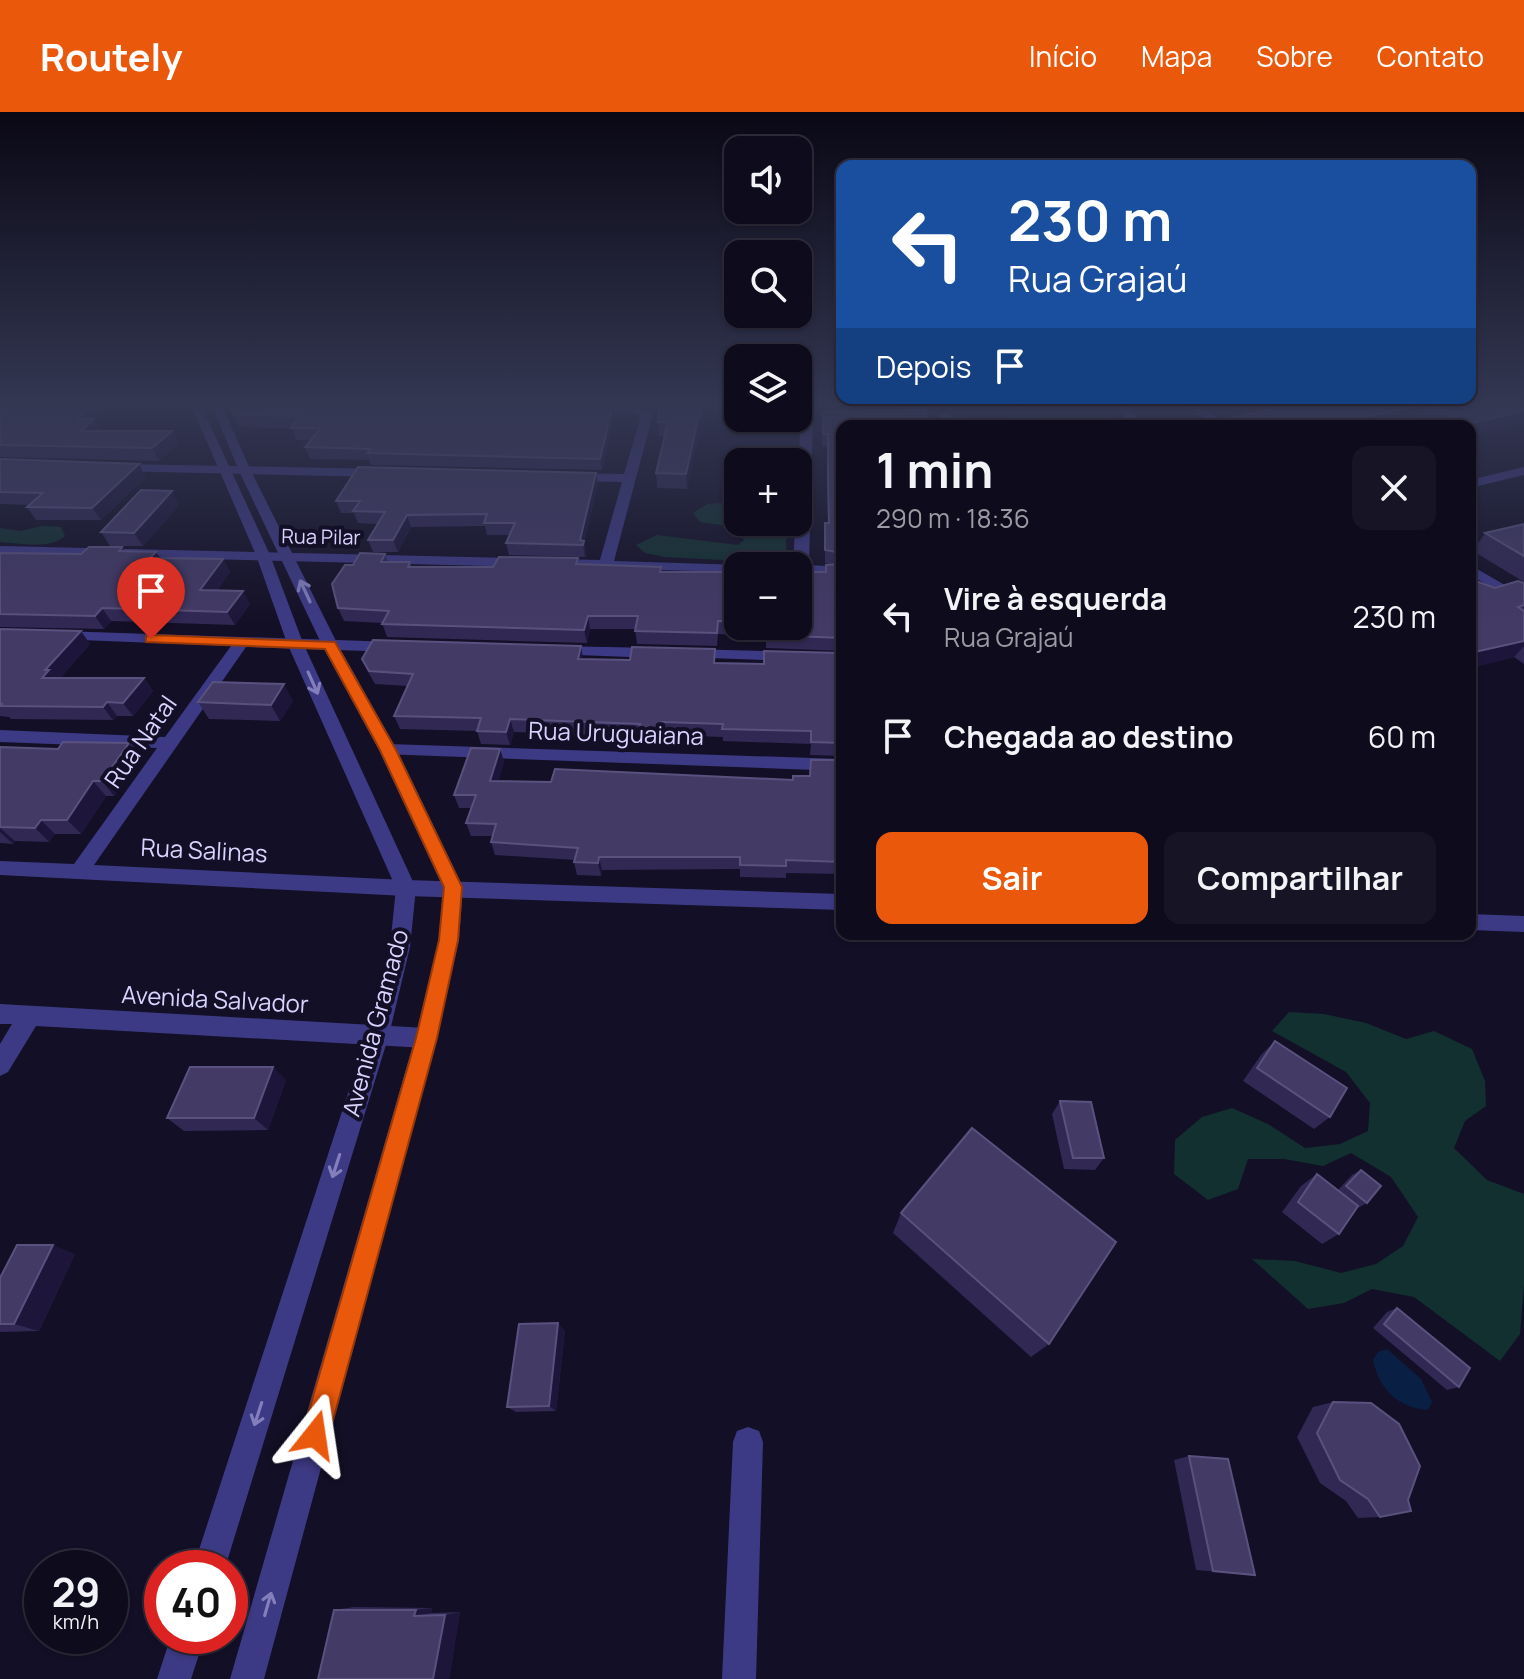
<!DOCTYPE html>
<html lang="pt">
<meta charset="utf-8">
<style>
:root{--surface:#0e0b1c;--page:#171425;--text:#f1f3f6;--muted:#9b9ba3;--line:#2e2b3b;--accent:#ea580c}
body{margin:0;font-family:Manrope,sans-serif;background:var(--page);color:var(--text);height:100vh;display:flex;flex-direction:column;font-size:30px;white-space:nowrap}
*{box-sizing:border-box;margin:0}
p{font-size:26px;color:var(--muted)}
.icon{flex:none;width:44px;height:44px;fill:none;stroke:currentColor;stroke-width:2;stroke-linecap:round;stroke-linejoin:round}
.map{position:relative;flex:1;overflow:hidden}
.sheet{position:absolute;left:836px;top:308px;width:640px;height:520px;display:flex;flex-direction:column;background:var(--surface);border-radius:16px;box-shadow:0 2px 6px #0004,0 0 0 2px var(--line)}
.sheet>*{flex:none}
.hud{position:absolute;left:836px;top:48px;width:640px;height:244px;border-radius:16px;box-shadow:0 2px 6px #0004,0 0 0 2px var(--line);background:#1a4fa0;color:#fff;overflow:hidden}
.tools{position:absolute;left:724px;top:24px;display:grid;gap:16px}
.tools a{display:grid;place-items:center;width:88px;height:88px;border-radius:16px;background:var(--surface);box-shadow:0 2px 6px #0004,0 0 0 2px var(--line);font-size:40px}
.speed{position:absolute;left:24px;top:1438px;display:flex;gap:16px;font-size:40px;font-weight:700;text-align:center}
.speed>*{display:grid;place-content:center;width:104px;height:104px;border-radius:50%;background:var(--surface);box-shadow:0 2px 6px #0004,0 0 0 2px var(--line);line-height:1}
.speed small{font-size:20px;font-weight:400}
.speed .limit{border:12px solid #d22;background:#fff;color:#111}
.pin{position:absolute;display:grid;place-items:center;width:68px;height:68px;color:#fff;margin:-82px -34px;border-radius:50% 50% 50% 0;rotate:-45deg;box-shadow:0 0 8px #0007}
.pin .icon{rotate:45deg}
.me{position:absolute;width:88px;margin:-44px;rotate:15deg;stroke-linejoin:round;filter:drop-shadow(0 0 6px #0008)}
.turn{display:flex;align-items:center;gap:28px;height:168px;padding:0 40px;font-size:36px}
.turn .icon{width:104px;height:104px;stroke-width:2.5}
.turn b{display:block;font-size:56px;line-height:68px}
.then{display:flex;align-items:center;height:76px;padding:0 40px;background:#0003;gap:16px;font-size:30px}
.round{display:grid;place-items:center;flex:none;width:84px;height:84px;border-radius:16px;background:var(--page)}
.headline{display:flex;align-items:center;justify-content:space-between;height:136px;padding:0 40px}
h1{font-size:48px;font-weight:700;line-height:60px}
.primary-button{display:flex;gap:16px;margin-top:auto;padding:16px 40px}
.primary-button a{flex:1;height:92px;border-radius:16px;background:var(--accent);color:#fff;font-size:32px;font-weight:700;line-height:92px;text-align:center}
.primary-button a+a{background:var(--page);color:var(--text)}
ul{padding:0;list-style:none}
li{display:flex;align-items:center;gap:24px;height:120px;padding:0 40px}
li div{flex:1}
li b{display:block;font-size:30px}
li em{font-style:normal}
header{display:flex;align-items:center;gap:48px;box-sizing:border-box;height:112px;padding:0 40px;background:var(--accent);color:#fff}
header strong{font-size:38px}
nav{display:flex;gap:44px;margin-inline-start:auto;font-size:28px}
.map>svg:first-child{display:block}
.green{fill:#12302f}
.water{fill:#0a1f44}
.lines{fill:none;stroke-linecap:round;stroke-linejoin:round}
.minor{fill:#3d3a85;fill-rule:evenodd}
.tertiary{fill:#3d3a85;fill-rule:evenodd}
.wall{fill:#312854}
.shaded-wall{fill:#1d163a}
.building{fill:#433a66;stroke:#5a527e;stroke-width:2}
.oneway{stroke:#837fbc}
.route{fill:#ea580c;stroke:#983908;stroke-width:2}
.labels{text-anchor:middle;stroke-width:8;stroke-linejoin:round;paint-order:stroke}
.far-street-label{font-size:20px;fill:#d9d4ff;stroke:#130f26}
.street-label{font-size:24px;fill:#d9d4ff;stroke:#130f26}
</style>
<header>
<strong>Routely</strong>
<nav><a>Início</a><a>Mapa</a><a>Sobre</a><a>Contato</a></nav>
</header>
<div class="map">
<svg width="1524" height="1567" viewBox="0 0 1524 1567">
<rect width="100%" height="100%" fill="#130f26"/>
<g class="green">
<path d="M944 293H1100L1115 314H1095L1093 309 1027 305 1029 314H1015L1002 297H968L961 302 967 314H952L945 304Z"/>
<path d="M738 385V410H798L801 407 786 428 787 444 784 451 664 445 645 441 636 433 657 423 738 433 744 428C732 410 719 414 700 410L693 401 707 392 734 390Z"/>
<path d="M42 414 61 415 65 424C50 438 19 431 0 430V416L21 419Z"/>
<path d="M1289 900 1324 902 1366 911 1406 927 1434 919 1472 937 1485 969 1486 994 1465 1009 1454 1036 1487 1068 1524 1082V1173L1520 1222 1500 1249 1414 1185 1372 1177 1344 1191 1308 1197 1252 1147 1295 1149 1341 1161 1376 1152 1403 1134 1418 1105 1391 1065 1351 1041 1323 1054 1284 1047H1248L1238 1077 1208 1088 1174 1062 1175 1028 1202 1005 1232 996 1268 1012 1305 1036 1340 1032 1368 1019 1370 991 1346 960 1272 919Z"/>
</g>
<path class="water" d="M1387 1237 1421 1267 1432 1290 1428 1298C1398 1296 1379 1277 1373 1248L1378 1240Z"/>
<g class="lines">
<g class="minor">
<path d="M1118 293H1128L1141 314H1129Z"/>
<path d="M1183 293H1196L1231 314H1217Z"/>
<path d="M632 294 653 302 614 449 743 453 738 454V460L0 442V434L600 448 622 370 569 369 563 365 569 361 624 362 641 304 631 300H587L582 297 587 294Z"/>
<path d="M807 300 813 303 809 453 842 455V463L802 462 798 461V454H793L801 303Z"/>
<path d="M940 302H948L957 314H945L938 304Z"/>
<path d="M118 352 381 357 387 361 381 365 114 359 112 356Z"/>
<path d="M1524 355V363L1470 376V368Z"/>
<path d="M1470 453 1524 484V494L1470 463Z"/>
<path d="M60 519 396 530 404 535 396 540 246 535 94 753 406 768 842 782V798L406 784 0 763V749L74 752 157 636 0 630V618L165 625 231 534 55 527V521Z"/>
<path d="M556 534 656 536 664 541 656 546 551 542 548 539Z"/>
<path d="M688 537 842 541V551L683 545V539Z"/>
<path d="M388 632 842 647V659L382 642 379 638 382 634Z"/>
<path d="M1470 802 1524 804V820L1470 818Z"/>
<path d="M0 892 426 916 434 919 437 926 434 933 426 936 36 914 8 960 0 964V932L12 912H0Z"/>
<path d="M748 1315 759 1319 763 1330 756 1567H722L733 1330 737 1319Z"/>
</g>
<g class="tertiary">
<path d="M191 293H201L270 443 303 531 416 776 410 835 389 923 225 1456H193L367 923 390 835 396 776 287 531 256 443Z"/>
<path d="M212 293H222L251 359 338 533 397 638 463 775 459 828 437 926 264 1567H230L415 926 439 828 443 775 379 638 322 533 239 359Z"/>
<path d="M171 1524H205L191 1567H157Z"/>
</g>
</g>
<g class="wall">
<path d="M0 293H109L110 294 95 309 101 319H172L178 331 159 349 0 345Z"/>
<path d="M228 293 615 303 602 358 371 353 369 348 310 347 305 335 311 328H296L292 316 239 315Z"/>
<path d="M660 293H705L687 377 657 376 656 361 665 324H659L658 310Z"/>
<path d="M902 293H927L928 298 926 309 842 314V539L766 536V524L718 522 717 534 637 532 635 517H590L587 531 387 525 382 511 344 509 338 496 353 453 385 442 388 450H410L412 455H493L579 452 661 455 662 460H738V514H798L825 460 833 453 825 451V411H828L827 334H822L823 299 902 298Z"/>
<path d="M1278 293H1524L1470 314H1433L1418 307 1280 294Z"/>
<path d="M0 347 146 365 101 408H36L27 395 30 393 0 392Z"/>
<path d="M598 372 584 431 586 441 585 445 509 443 506 431 509 423H487L485 414 411 415 398 440H373L368 428 378 412 358 411 354 401H341L336 389Z"/>
<path d="M179 393 143 434H110L101 420Z"/>
<path d="M1524 412V470L1473 439 1485 421Z"/>
<path d="M122 435 125 439 156 440 160 446 223 447 230 460 217 478 250 492 235 513 111 509 104 517 0 515V441L81 442Z"/>
<path d="M1470 467 1495 476 1524 471V552L1514 545 1470 556Z"/>
<path d="M0 517 90 532 60 566H144L153 579 133 604H117L113 608 11 607 9 605 0 604Z"/>
<path d="M842 541V644L810 643 811 632 723 629V625L664 623 663 629 641 628V625L514 620 510 633 481 632 477 619 400 617 394 604 407 574 375 572 368 560 362 547H583L764 552Z"/>
<path d="M293 589 280 609 209 607 198 590Z"/>
<path d="M0 635 141 646 114 684H106L81 722H55L49 730 15 729 13 732 0 731Z"/>
<path d="M500 637 504 650 498 669 551 670 793 668 810 664 842 648V770V762L786 761V766L740 765V757L602 758 601 764 577 763 574 750 575 748 495 743 491 730 492 724H471L466 711 471 696H459L454 683Z"/>
<path d="M1275 929 1330 1005 1314 1017 1243 969 1261 943Z"/>
<path d="M286 968 268 1018 184 1019 167 1006Z"/>
<path d="M1060 989 1104 1046 1095 1058 1064 1057 1052 1002Z"/>
<path d="M1361 1058 1367 1091 1358 1096 1357 1095 1339 1122 1322 1132 1282 1100 1301 1074 1317 1062 1338 1078 1352 1063Z"/>
<path d="M901 1101 1049 1232 1031 1245 893 1121Z"/>
<path d="M75 1142 39 1219 0 1220V1166Z"/>
<path d="M1397 1196 1459 1275 1447 1278 1373 1216 1387 1200Z"/>
<path d="M565 1219 556 1299 516 1300 507 1295Z"/>
<path d="M1333 1290 1408 1388 1380 1405 1358 1406 1346 1389 1320 1371 1297 1325 1313 1295Z"/>
<path d="M1189 1344 1255 1463 1196 1458 1174 1348Z"/>
<path d="M354 1495 432 1496 431 1501 460 1500 449 1567H318L334 1498Z"/>
</g>
<g class="shaded-wall">
<path d="M93 293H109L110 294 95 309 101 319H81L78 307Z"/>
<path d="M613 293 615 303 602 358 600 347Z"/>
<path d="M701 293H705V295L687 377 686 362Z"/>
<path d="M1426 293 1418 307 1382 314H1321Z"/>
<path d="M1524 299V311L1470 324V314H1467L1468 312Z"/>
<path d="M172 319 178 331 159 349 152 336Z"/>
<path d="M139 352 146 365 101 408 92 396Z"/>
<path d="M596 361 598 372 584 431 586 441 585 445 583 433 580 428Z"/>
<path d="M172 379 179 393 143 434 134 421Z"/>
<path d="M407 403 411 415 398 440 393 428Z"/>
<path d="M156 440 164 452 150 446Z"/>
<path d="M223 447 230 460 207 491 200 478Z"/>
<path d="M243 479 250 492 235 513 227 500Z"/>
<path d="M102 496 111 509 104 517 95 504Z"/>
<path d="M588 504 590 517 587 531 584 518Z"/>
<path d="M81 519 90 532 58 569 42 566 45 558Z"/>
<path d="M1524 529V534L1514 545 1470 556V541Z"/>
<path d="M581 534 583 547H578Z"/>
<path d="M144 566 153 579 133 604 123 591Z"/>
<path d="M284 572 293 589 280 609 271 593Z"/>
<path d="M107 590 117 604 113 608 103 595Z"/>
<path d="M510 607 514 620 510 633 506 620Z"/>
<path d="M129 631 141 646 114 684 102 669Z"/>
<path d="M500 637 504 650 494 682 490 669Z"/>
<path d="M93 669 106 684 81 722 67 708Z"/>
<path d="M41 708 55 722 49 730 35 716Z"/>
<path d="M0 716 15 729 13 732 0 720Z"/>
<path d="M599 745 602 758 601 764 598 751Z"/>
<path d="M273 955 286 968 268 1018 254 1006Z"/>
<path d="M53 1133 75 1142 39 1219 14 1212Z"/>
<path d="M558 1211 565 1219 556 1299 549 1294Z"/>
<path d="M432 1496 431 1501 414 1504 416 1498Z"/>
<path d="M460 1500 449 1567H433L445 1503Z"/>
</g>
<g class="building">
<path d="M0 293H93L78 307H94L81 319H172L152 336 0 333Z"/>
<path d="M229 293H477L561 295 562 293H613L600 347 367 341 370 337 305 335 321 316H291L301 304 234 303Z"/>
<path d="M660 293H701L686 362 656 361 668 310H658Z"/>
<path d="M904 293H927L928 298 905 297Z"/>
<path d="M1285 293H1423L1321 314H1200Z"/>
<path d="M1427 293H1524V299L1468 312Z"/>
<path d="M924 298 927 314H842V441L825 438V411H829L828 369V322H823V299Z"/>
<path d="M0 347 139 352 92 396 27 395 43 381 0 380Z"/>
<path d="M358 355 596 361 580 428 584 429 583 433 506 431 515 411H484L487 402 407 403 393 428H368L385 400 353 399 360 389H336Z"/>
<path d="M141 378 172 379 134 421 101 420Z"/>
<path d="M1524 412V444L1485 421Z"/>
<path d="M89 435H122L119 439 156 440 150 446 223 447 200 478 243 479 227 500 102 496 95 504 0 502V441L81 442Z"/>
<path d="M360 441 385 442 381 450H410L408 455H493L499 445 578 446 576 452 661 455 660 460H738V510L718 509 717 521 635 519 638 504H588L584 518 382 512 389 499 338 496 332 472 345 453H353Z"/>
<path d="M842 452V526L766 523V514H798V460H826V453Z"/>
<path d="M1470 467 1495 476 1518 469 1524 471V493L1518 495 1524 499V529L1470 541Z"/>
<path d="M0 517 81 519 45 558H49L42 566H144L123 591 107 590 103 595 0 594 2 592 0 591Z"/>
<path d="M373 528 581 534 578 547 630 548 632 535 715 537 714 551 764 552V539L842 541V631L811 630V619L722 617 723 612 662 610 661 616 639 615 640 612 510 607 506 620 477 619 481 606 394 604 413 562 369 559 362 547Z"/>
<path d="M213 570 284 572 271 593 198 590Z"/>
<path d="M63 630 129 631 102 669H93L67 708H41L35 716 0 715V635L58 637Z"/>
<path d="M471 636 500 637 490 669 551 670 555 657 793 668V664H810L811 648H842V750L786 748V754L740 753V745H599L598 751 574 750 578 736 491 730 496 712 466 711 476 683H454Z"/>
<path d="M1275 929 1347 976 1330 1005 1257 956Z"/>
<path d="M190 955H273L254 1006H167Z"/>
<path d="M1060 989 1091 990 1104 1046H1073Z"/>
<path d="M972 1016 1116 1130 1049 1232 901 1101Z"/>
<path d="M1361 1058 1381 1074 1367 1091 1346 1074Z"/>
<path d="M1317 1062 1358 1094 1339 1122 1298 1090Z"/>
<path d="M17 1133H53L14 1212H0V1166Z"/>
<path d="M1397 1196 1470 1256 1459 1275 1384 1212Z"/>
<path d="M558 1211 549 1294 507 1295 519 1212Z"/>
<path d="M1333 1290 1371 1291 1399 1312 1420 1354 1408 1388 1411 1399 1380 1405 1368 1387 1340 1368 1317 1321Z"/>
<path d="M1189 1344 1228 1347 1255 1463 1213 1459Z"/>
<path d="M334 1498H416L414 1504 445 1503 433 1567H318Z"/>
</g>
<defs><path id="oneway-shaft" d="M-6 0H5M1.5-3L5.5 0L1.5 3" fill="none" stroke-width="1.6" stroke-linecap="round" stroke-linejoin="round" transform="scale(2)"/></defs>
<g class="oneway">
<use href="#oneway-shaft" transform="translate(305 479) rotate(-115)"/>
<use href="#oneway-shaft" transform="translate(313 571) rotate(66)"/>
<use href="#oneway-shaft" transform="translate(336 1054) rotate(108)"/>
<use href="#oneway-shaft" transform="translate(258 1302) rotate(108)"/>
<use href="#oneway-shaft" transform="translate(268 1492) rotate(-74)"/>
</g>
<linearGradient id="sky" x2="0" y2="1"><stop stop-color="#0a0815"/><stop offset="0.57" stop-color="#333752"/><stop offset="1" stop-color="#333752" stop-opacity="0"/></linearGradient>
<rect width="1524" height="512" fill="url(#sky)"/>
<path class="route" d="M151 523 335 530 396 638 462 775 458 828 437 926 329 1323 325 1332 315 1336 306 1332 302 1323 416 926 439 828 444 775 380 638 325 537 146 530V524Z"/>
<g class="labels">
<g class="far-street-label">
<text transform="translate(321 425) rotate(1)" y="7">Rua Pilar</text>
</g>
<g class="street-label">
<text transform="translate(616 622) rotate(2)" y="8">Rua Uruguaiana</text>
<text transform="translate(141 630) rotate(-55)" y="8">Rua Natal</text>
<text transform="translate(204 739) rotate(3)" y="8">Rua Salinas</text>
<text transform="translate(215 888) rotate(3)" y="8">Avenida Salvador</text>
<text transform="translate(376 911) rotate(-75)" y="8">Avenida Gramado</text>
</g>
</g>
</svg>
<div class="tools">
<a><svg class="icon" aria-label="sound" viewBox="0 0 24 24"><path d="M4 9h4l5-4v14l-5-4H4zM17 9q2 3 0 6"/></svg></a>
<a><svg class="icon" aria-label="search" viewBox="0 0 24 24"><circle cx="10" cy="10" r="6"/><path d="M15 15l6 6"/></svg></a>
<a><svg class="icon" aria-label="layers" viewBox="0 0 24 24"><path d="M12 4l9 5-9 5-9-5zM3 14l9 5 9-5"/></svg></a>
<a>+</a>
<a>−</a>
</div>
<div class="speed"><div>29<small>km/h</small></div><div class="limit">40</div></div>
<div class="pin" style="left:151px;top:527px;background:#d93025"><svg class="icon" aria-label="arrive" viewBox="0 0 24 24"><path d="M6 21V4h12l-3 4 3 4H6"/></svg></div>
<svg class="me" style="left:315px;top:1323px" viewBox="-20 -20 40 40"><path d="M0-17L14 15 0 8-14 15z" fill="#ea580c" stroke="#fff" stroke-width="4"/></svg>
<div class="hud">
<div class="turn"><svg class="icon" aria-label="left" viewBox="0 0 24 24"><path d="M17 20v-9H6M10 6l-5 5 5 5"/></svg><div><b>230 m</b>Rua Grajaú</div></div>
<div class="then">Depois<svg class="icon" aria-label="arrive" viewBox="0 0 24 24"><path d="M6 21V4h12l-3 4 3 4H6"/></svg></div>
</div>
<section class="sheet">
<div class="headline"><div><h1>1 min</h1><p>290 m · 18:36</p></div><a class="round"><svg class="icon" aria-label="close" viewBox="0 0 24 24"><path d="M6 6l12 12M18 6L6 18"/></svg></a></div>
<ul>
<li><svg class="icon" aria-label="left" viewBox="0 0 24 24"><path d="M17 20v-9H6M10 6l-5 5 5 5"/></svg><div><b>Vire à esquerda</b><p>Rua Grajaú</p></div><em>230 m</em></li>
<li><svg class="icon" aria-label="arrive" viewBox="0 0 24 24"><path d="M6 21V4h12l-3 4 3 4H6"/></svg><div><b>Chegada ao destino</b></div><em>60 m</em></li>
</ul>
<div class="primary-button"><a>Sair</a><a>Compartilhar</a></div>
</section>
</div>
